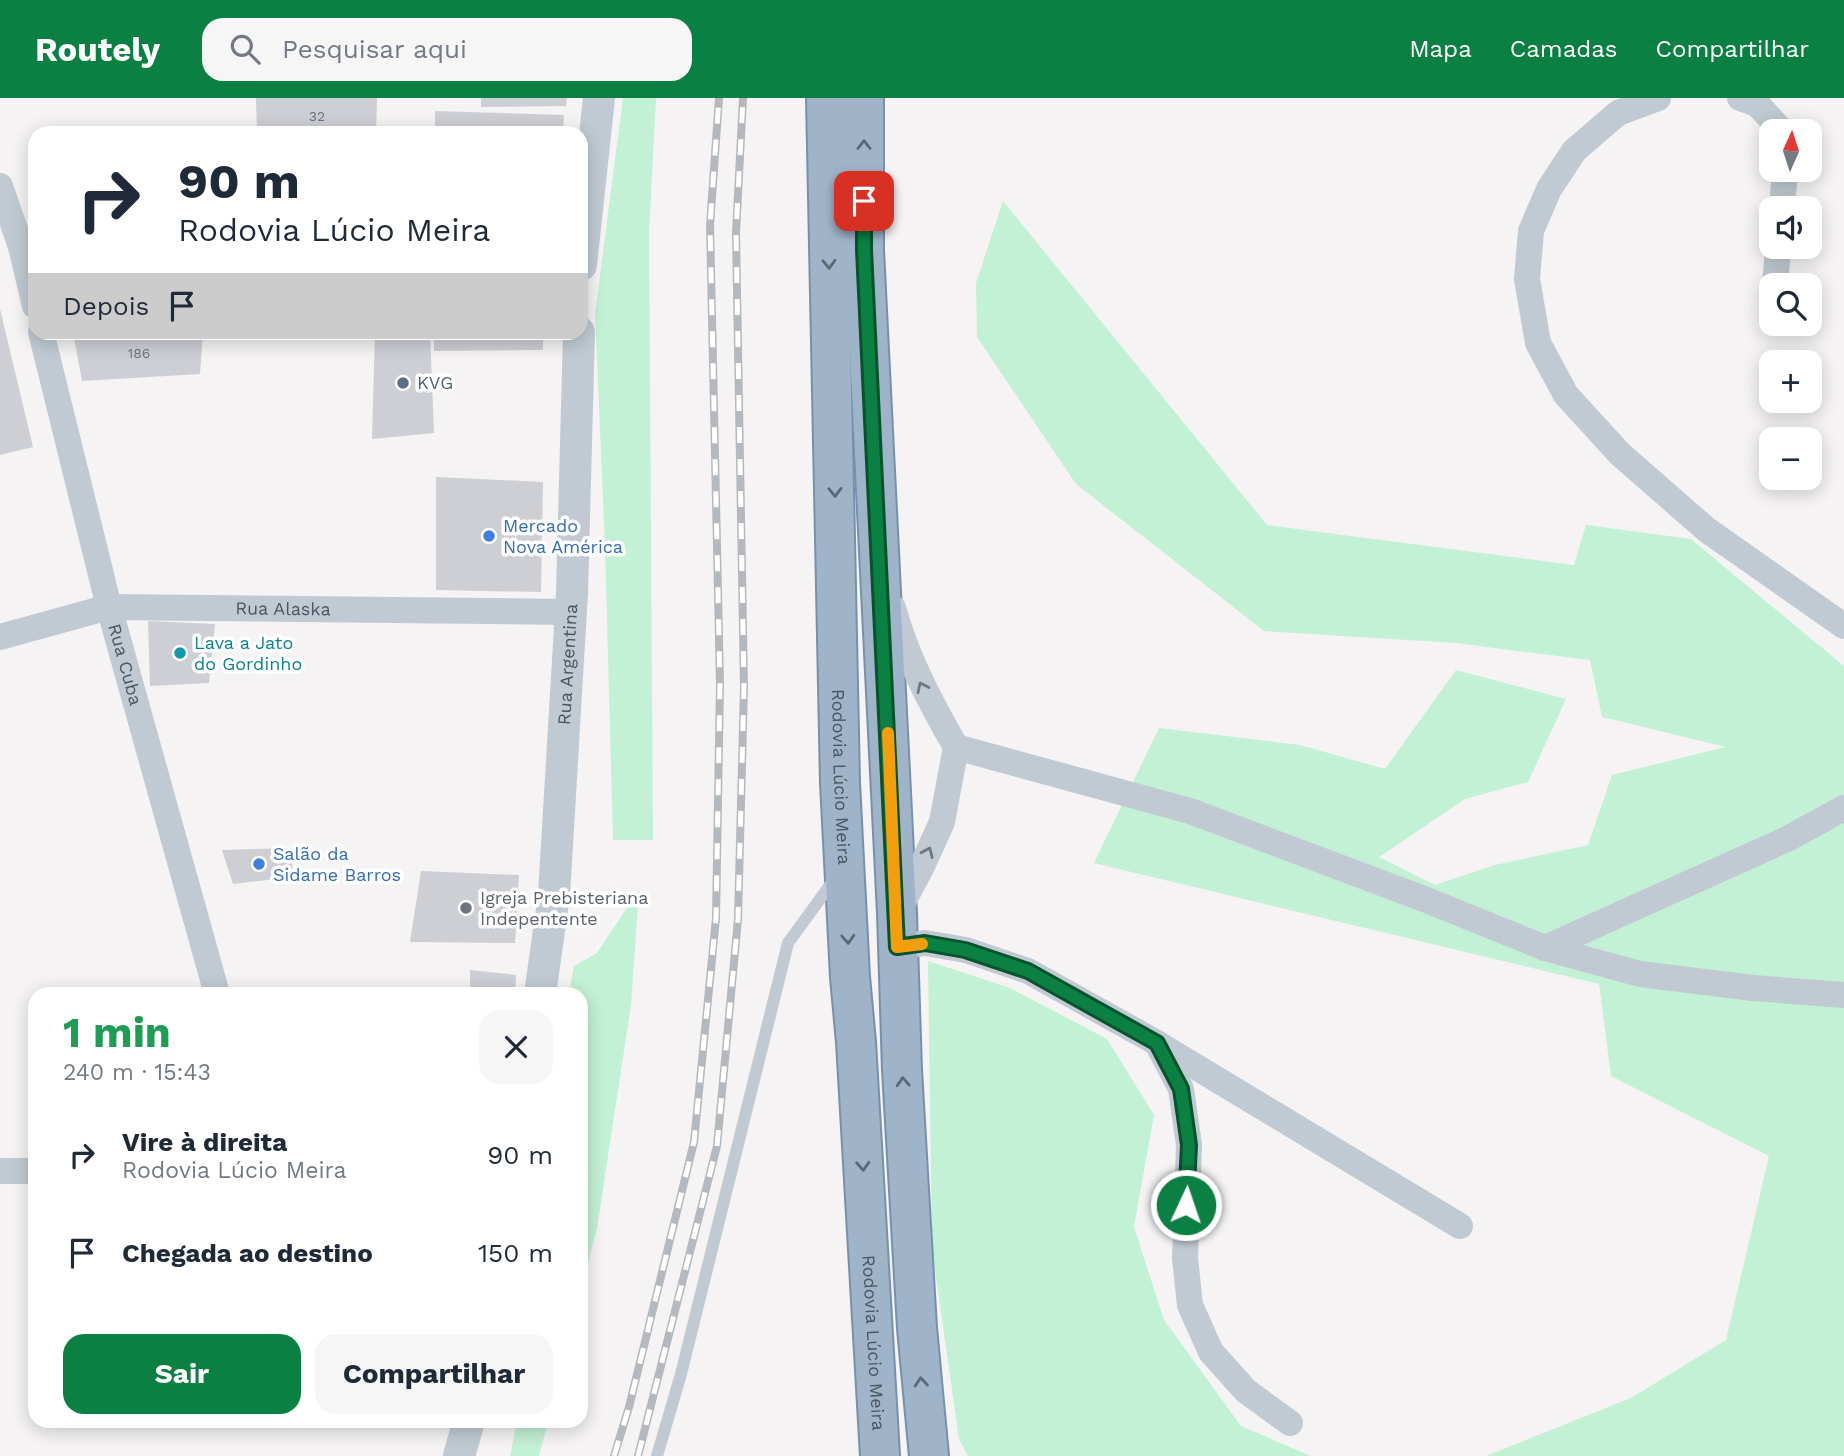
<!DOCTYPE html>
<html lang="pt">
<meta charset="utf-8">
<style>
:root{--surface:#fff;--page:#f6f6f7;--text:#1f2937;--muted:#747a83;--accent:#0b8043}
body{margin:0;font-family:"Work Sans",sans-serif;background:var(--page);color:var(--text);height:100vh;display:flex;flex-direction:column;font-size:26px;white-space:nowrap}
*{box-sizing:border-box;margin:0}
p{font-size:23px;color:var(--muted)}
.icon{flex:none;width:38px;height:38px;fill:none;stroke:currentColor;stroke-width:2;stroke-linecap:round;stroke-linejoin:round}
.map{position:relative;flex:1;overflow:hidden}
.side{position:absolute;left:28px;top:889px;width:560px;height:441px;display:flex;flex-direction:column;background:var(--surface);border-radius:21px;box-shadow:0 4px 18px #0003}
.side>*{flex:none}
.banner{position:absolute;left:28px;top:28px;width:560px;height:214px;border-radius:21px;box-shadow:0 4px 18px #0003;background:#fff;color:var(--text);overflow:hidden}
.needle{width:46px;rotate:3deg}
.buttons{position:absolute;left:1759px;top:21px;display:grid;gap:14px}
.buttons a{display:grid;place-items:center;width:63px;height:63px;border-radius:14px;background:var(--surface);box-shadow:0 4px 18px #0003;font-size:35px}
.pin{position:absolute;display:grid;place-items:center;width:60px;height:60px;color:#fff;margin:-30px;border-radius:14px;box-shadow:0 4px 10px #0006}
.me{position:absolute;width:77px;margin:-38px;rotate:3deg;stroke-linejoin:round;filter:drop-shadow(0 0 5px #0008)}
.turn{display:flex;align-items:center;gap:24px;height:147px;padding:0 35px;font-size:32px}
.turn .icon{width:91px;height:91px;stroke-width:2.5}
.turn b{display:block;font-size:49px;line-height:60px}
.then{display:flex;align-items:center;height:66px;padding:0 35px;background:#0003;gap:14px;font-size:26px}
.round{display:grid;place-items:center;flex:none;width:74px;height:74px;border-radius:21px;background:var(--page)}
.summary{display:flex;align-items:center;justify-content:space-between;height:119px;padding:0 35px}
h1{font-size:42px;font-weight:700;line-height:52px;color:#1e9e55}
.action{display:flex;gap:14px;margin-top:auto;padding:14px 35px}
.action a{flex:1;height:80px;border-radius:21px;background:var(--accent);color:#fff;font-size:28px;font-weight:700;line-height:80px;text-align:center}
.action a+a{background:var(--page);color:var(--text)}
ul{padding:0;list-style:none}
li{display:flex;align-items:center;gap:21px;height:98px;padding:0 35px}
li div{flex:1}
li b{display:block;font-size:26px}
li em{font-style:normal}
header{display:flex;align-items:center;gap:42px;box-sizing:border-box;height:98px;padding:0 35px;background:var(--accent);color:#fff}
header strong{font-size:33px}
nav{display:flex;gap:38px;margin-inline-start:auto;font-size:24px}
.search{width:490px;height:63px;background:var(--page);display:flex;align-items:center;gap:18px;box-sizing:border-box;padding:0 24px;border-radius:21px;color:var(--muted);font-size:26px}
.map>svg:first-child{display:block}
.green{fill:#c3f1d5}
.building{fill:#cdcfd5}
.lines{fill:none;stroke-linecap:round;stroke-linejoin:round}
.trunk-casing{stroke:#7690ad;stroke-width:42}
.service{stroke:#c1cad2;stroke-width:12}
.minor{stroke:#c1cad2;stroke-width:26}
.tertiary{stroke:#c1cad2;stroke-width:32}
.trunk{stroke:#9fb4c9;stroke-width:38}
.rail-casing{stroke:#b5b8bd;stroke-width:8}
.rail{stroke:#fff;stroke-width:5;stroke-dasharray:16;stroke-linecap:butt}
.oneway{stroke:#5b6976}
.oneway2{stroke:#6e7983}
.route-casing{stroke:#07532c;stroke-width:18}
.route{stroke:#0b8043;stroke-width:12}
.slow{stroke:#f59e0b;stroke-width:12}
.service-dot{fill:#5c6f8a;stroke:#fff;stroke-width:2.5}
.shop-dot{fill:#3f7fe0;stroke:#fff;stroke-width:2.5}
.culture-dot{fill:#0f9aa8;stroke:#fff;stroke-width:2.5}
.worship-dot{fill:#6b7280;stroke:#fff;stroke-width:2.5}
.labels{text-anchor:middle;stroke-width:7;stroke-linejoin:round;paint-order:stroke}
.number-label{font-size:14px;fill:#6b747e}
.service-label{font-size:18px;fill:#4e5e75;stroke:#fff;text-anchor:start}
.shop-label{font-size:18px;fill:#366cbe;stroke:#fff;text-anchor:start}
.street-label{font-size:18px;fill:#4a5661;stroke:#fff}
.culture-label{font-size:18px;fill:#0d838f;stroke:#fff;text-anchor:start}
.worship-label{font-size:18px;fill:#5b616d;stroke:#fff;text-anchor:start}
</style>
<header>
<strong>Routely</strong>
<div class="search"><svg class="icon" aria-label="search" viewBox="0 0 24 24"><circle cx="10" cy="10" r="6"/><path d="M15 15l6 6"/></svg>Pesquisar aqui</div>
<nav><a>Mapa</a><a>Camadas</a><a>Compartilhar</a></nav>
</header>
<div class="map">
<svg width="1844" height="1358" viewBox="0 0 1844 1358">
<rect width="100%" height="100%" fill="#f5f3f3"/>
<g class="green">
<path d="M623 0H656L649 135 653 742H613L605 448 595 216Z"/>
<path d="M1003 103 1267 427 1574 467 1586 427 1691 441 1844 568V1358H1486L1631 1300 1726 1242 1769 1058 1611 978 1599 886 1094 765 1159 630 1300 647 1385 671 1456 572 1566 601 1528 684 1465 701 1379 759 1435 787 1495 767 1588 747 1612 677 1726 649 1602 619 1590 562 1456 545 1264 533 1076 386 977 239 976 185Z"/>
<path d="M639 792 631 907 597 1130 581 1192V896H569L574 868 597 855Z"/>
<path d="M928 863 1010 890 1107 941 1154 1017 1134 1129 1164 1222 1241 1328 1311 1358H968L959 1341 932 1151Z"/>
<path d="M517 1323H548L539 1358H510Z"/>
</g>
<g class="building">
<path d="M256 0H377L376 35H257Z"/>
<path d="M481 0H567L566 8 481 9Z"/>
<path d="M435 13 564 17 563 35H435Z"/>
<path d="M0 211 33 349 0 357Z"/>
<path d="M73 234H203L200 276 82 283Z"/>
<path d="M375 234H430L434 335 372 341Z"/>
<path d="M434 234H543V252L434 253Z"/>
<path d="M436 379 543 384 541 494 436 492Z"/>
<path d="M148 523 215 526 209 585 150 588Z"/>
<path d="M291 750 293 779 233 786 222 752Z"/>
<path d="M421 773 519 777 515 845 410 844Z"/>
<path d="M470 872 516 877 515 896 470 892Z"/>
</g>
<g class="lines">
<g class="trunk-casing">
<g id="trunk">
<path id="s4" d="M826 0 840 685 850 879 856 944 880 1358"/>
<path d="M864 0V152L897 815 902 972 917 1230 929 1358"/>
</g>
</g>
<path class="service" d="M657 1358 681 1276 788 845 836 779"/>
<g class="minor">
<path d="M1658 0 1618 15 1574 53 1549 91 1531 133 1527 181 1538 245 1566 297 1620 356 1707 432 1844 528"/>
<path d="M1740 0 1757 6 1782 33"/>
<path d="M0 88 21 149 35 208"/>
<path d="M1782 110 1785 72"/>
<path d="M1775 187 1778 149"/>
<path id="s1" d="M41 234 109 509 217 896"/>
<path d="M893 510C907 560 930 604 956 649L942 724 921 770 898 813"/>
<path id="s2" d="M0 539 109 509 570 514"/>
<path d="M956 649 1190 713 1424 801 1545 850 1640 876 1753 890 1844 897"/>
<path d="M897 849 925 845 966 852 1028 873 1157 945 1181 991 1189 1047 1185 1160 1190 1207 1211 1254 1246 1293 1290 1325"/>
<path d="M1545 850 1787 741 1844 710"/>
<path d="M1158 946 1460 1128"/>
<path d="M0 1073H35"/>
</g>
<g class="tertiary">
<path d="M581 167 599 0"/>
<path id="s3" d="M540 896 554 797 572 495 579 234"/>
<path d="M459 1358 469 1323"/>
</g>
<use href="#trunk" class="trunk"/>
<g class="rail-casing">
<g id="rail">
<path d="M614 1358 629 1309 694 1044 716 820 720 586 710 127 719 0"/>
<path d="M638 1358 717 1048 738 821 744 589 736 135 743 0"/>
</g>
</g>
<use href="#rail" class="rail"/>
</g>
<defs><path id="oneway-chevron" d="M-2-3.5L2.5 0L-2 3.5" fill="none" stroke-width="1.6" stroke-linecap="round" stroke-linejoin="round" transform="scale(1.75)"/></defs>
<g class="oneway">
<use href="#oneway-chevron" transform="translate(864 47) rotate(-90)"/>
<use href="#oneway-chevron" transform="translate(829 166) rotate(88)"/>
<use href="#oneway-chevron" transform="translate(835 394) rotate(89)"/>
<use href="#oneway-chevron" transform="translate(848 841) rotate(87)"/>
<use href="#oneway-chevron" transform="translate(903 984) rotate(-93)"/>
<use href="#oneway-chevron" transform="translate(863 1068) rotate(87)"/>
<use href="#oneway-chevron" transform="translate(921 1284) rotate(-95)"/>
</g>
<g class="oneway2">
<use href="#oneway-chevron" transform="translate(922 589) rotate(-116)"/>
<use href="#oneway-chevron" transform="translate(928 754) rotate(-66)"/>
</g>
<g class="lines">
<g class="route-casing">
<path id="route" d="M864 103V152L897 849 925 845 965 852 1028 873 1157 945 1181 991 1189 1047 1186 1107"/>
</g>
<use href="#route" class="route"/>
<path class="slow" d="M888 635 897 849 922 846"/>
</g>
<circle class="service-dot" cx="403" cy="285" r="7"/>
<g class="shop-dot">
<circle cx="489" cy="438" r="7"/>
<circle cx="259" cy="766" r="7"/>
</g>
<circle class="culture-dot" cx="180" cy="555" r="7"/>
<circle class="worship-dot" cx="466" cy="810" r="7"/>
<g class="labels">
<g class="number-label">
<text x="317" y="23">32</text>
<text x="139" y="260">186</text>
</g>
<g class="service-label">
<text x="417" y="291">KVG</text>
</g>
<g class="shop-label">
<text x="503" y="434">Mercado<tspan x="503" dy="21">Nova América</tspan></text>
<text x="273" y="762">Salão da<tspan x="273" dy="21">Sidame Barros</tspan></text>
</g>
<g class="street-label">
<text dy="6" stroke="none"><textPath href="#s2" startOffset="287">Rua Alaska</textPath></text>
<text dy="6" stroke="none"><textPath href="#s1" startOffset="343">Rua Cuba</textPath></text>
<text dy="6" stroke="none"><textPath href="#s3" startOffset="331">Rua Argentina</textPath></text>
<text dy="6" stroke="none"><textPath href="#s4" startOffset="679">Rodovia Lúcio Meira</textPath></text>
<text dy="6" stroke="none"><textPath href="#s4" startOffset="1246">Rodovia Lúcio Meira</textPath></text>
</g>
<g class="culture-label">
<text x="194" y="551">Lava a Jato<tspan x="194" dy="21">do Gordinho</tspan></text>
</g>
<g class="worship-label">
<text x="480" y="806">Igreja Prebisteriana<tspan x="480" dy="21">Indepentente</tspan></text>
</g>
</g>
</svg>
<div class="buttons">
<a><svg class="needle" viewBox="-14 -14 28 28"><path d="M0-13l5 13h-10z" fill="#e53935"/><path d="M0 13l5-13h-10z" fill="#747a83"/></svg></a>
<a><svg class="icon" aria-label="sound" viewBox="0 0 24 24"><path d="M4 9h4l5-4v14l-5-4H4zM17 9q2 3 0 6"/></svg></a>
<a><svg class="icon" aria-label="search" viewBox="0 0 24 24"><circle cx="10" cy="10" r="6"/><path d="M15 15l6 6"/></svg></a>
<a>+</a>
<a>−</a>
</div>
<div class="pin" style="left:864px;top:103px;background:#d93025"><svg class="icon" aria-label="arrive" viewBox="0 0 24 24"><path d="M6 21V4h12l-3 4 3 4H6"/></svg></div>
<svg class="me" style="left:1186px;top:1107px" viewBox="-20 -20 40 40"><circle r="17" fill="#0b8043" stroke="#fff" stroke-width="3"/><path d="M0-11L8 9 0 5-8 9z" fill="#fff"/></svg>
<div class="banner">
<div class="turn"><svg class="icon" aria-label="right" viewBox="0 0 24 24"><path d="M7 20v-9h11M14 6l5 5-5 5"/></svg><div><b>90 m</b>Rodovia Lúcio Meira</div></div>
<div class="then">Depois<svg class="icon" aria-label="arrive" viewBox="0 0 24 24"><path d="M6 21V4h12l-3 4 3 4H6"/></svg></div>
</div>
<section class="side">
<div class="summary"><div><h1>1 min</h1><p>240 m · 15:43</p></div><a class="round"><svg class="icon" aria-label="close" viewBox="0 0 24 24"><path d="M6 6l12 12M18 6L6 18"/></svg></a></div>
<ul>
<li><svg class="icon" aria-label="right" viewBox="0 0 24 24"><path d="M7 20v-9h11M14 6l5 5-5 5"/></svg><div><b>Vire à direita</b><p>Rodovia Lúcio Meira</p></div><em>90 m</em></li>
<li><svg class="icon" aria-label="arrive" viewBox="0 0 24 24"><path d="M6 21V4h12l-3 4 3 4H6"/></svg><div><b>Chegada ao destino</b></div><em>150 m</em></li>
</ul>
<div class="action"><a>Sair</a><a>Compartilhar</a></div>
</section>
</div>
